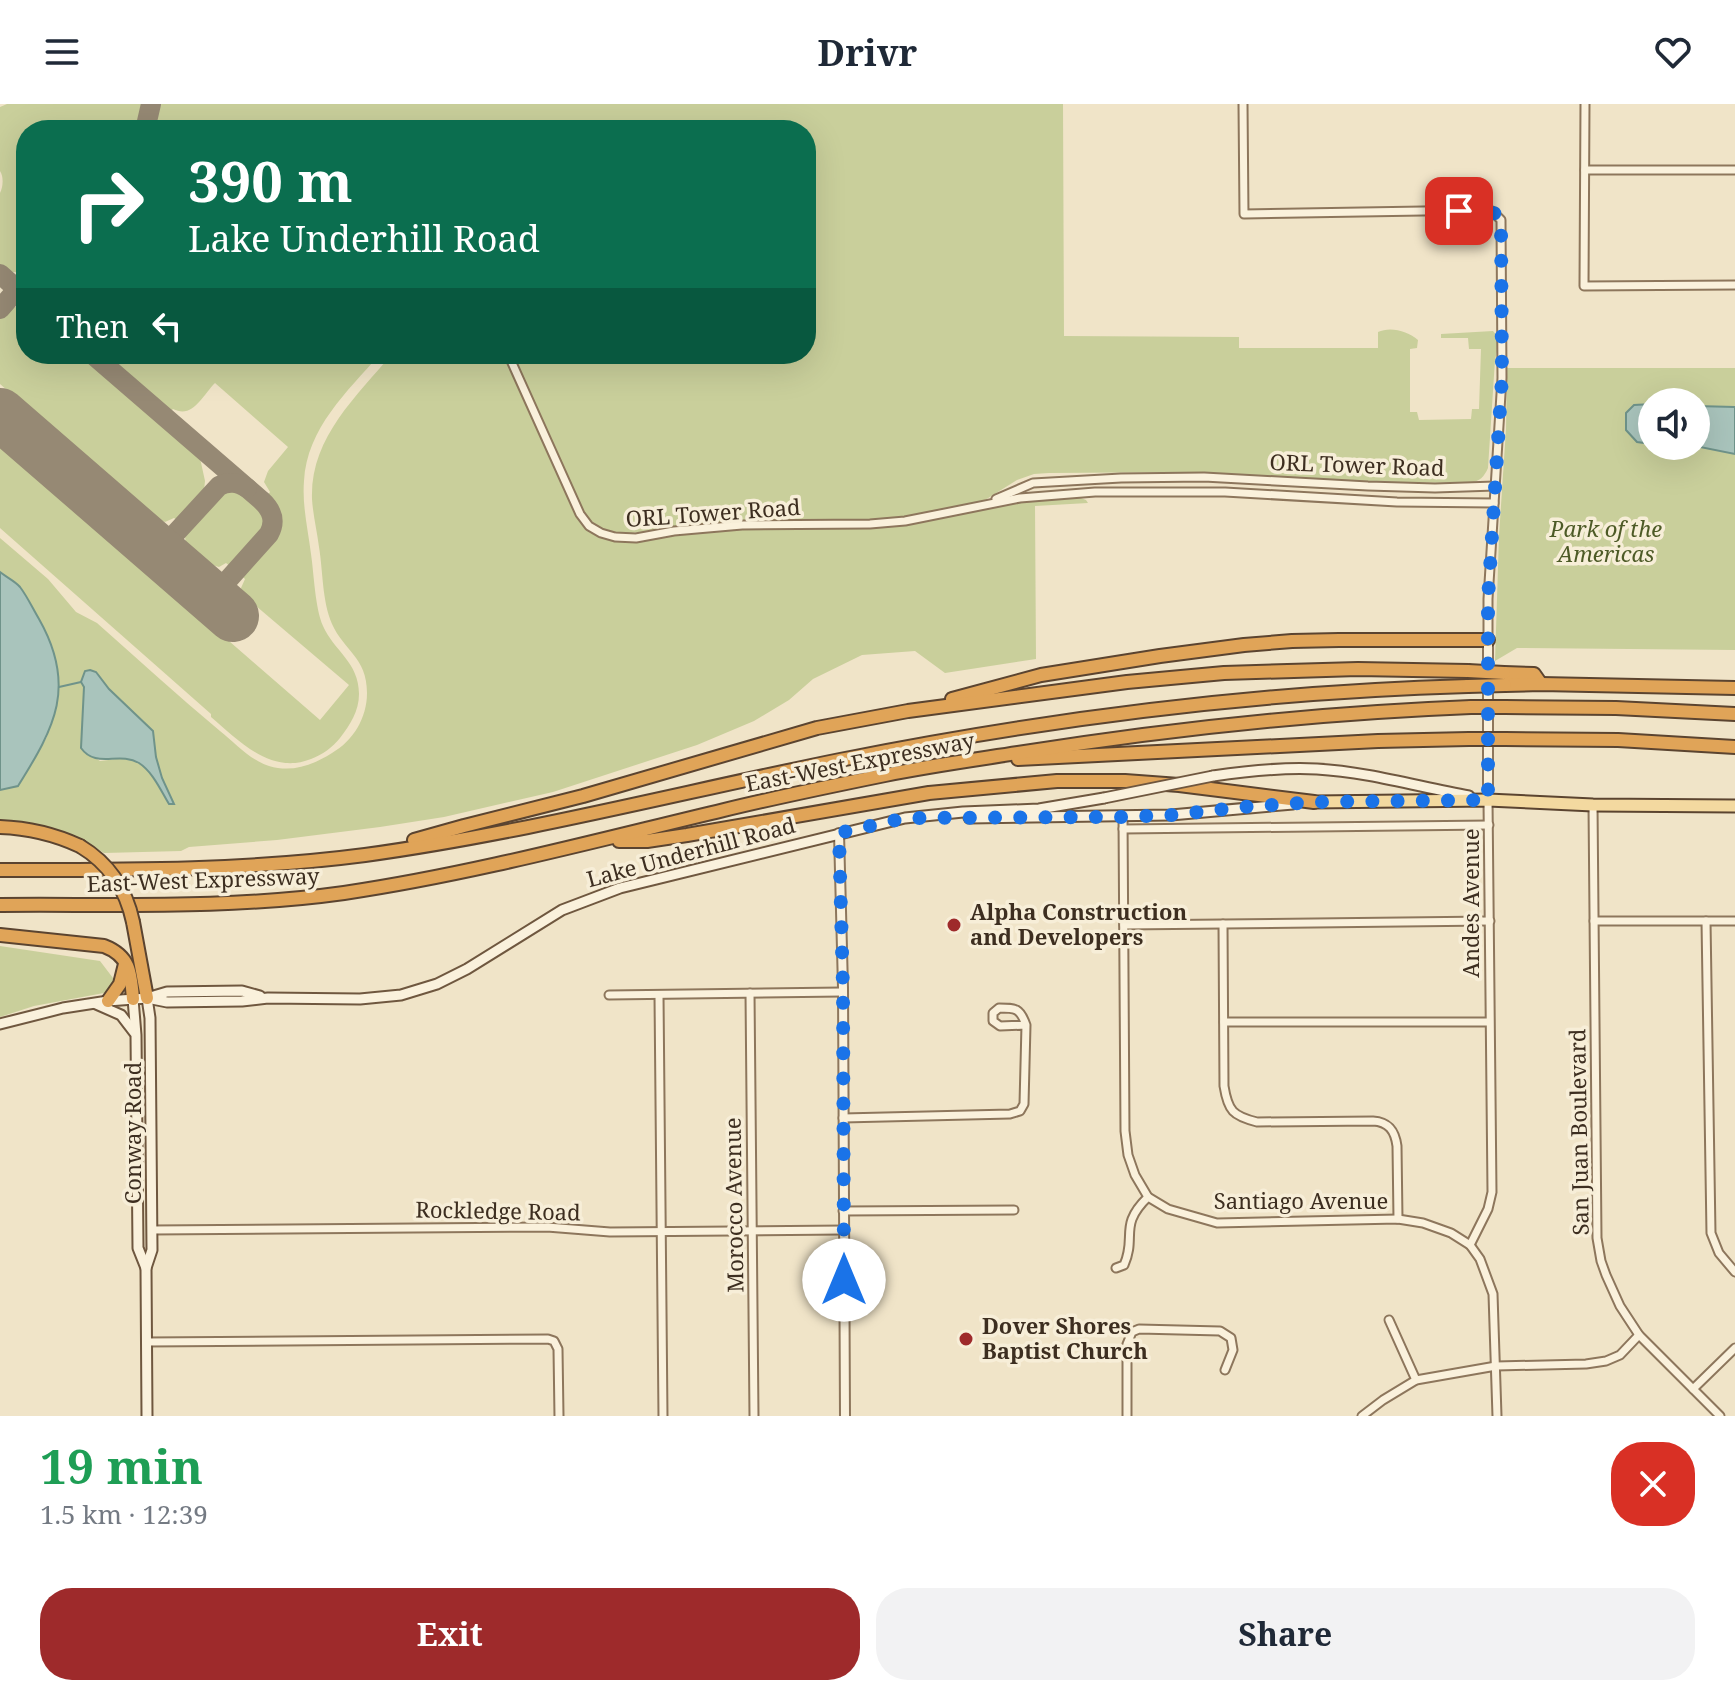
<!DOCTYPE html>
<meta charset="utf-8">
<style>
:root{--surface:#fff;--page:#f2f2f3;--text:#1f2937;--muted:#747a83;--accent:#9e2a2b}
body{margin:0;font-family:"Noto Serif",serif;background:var(--page);color:var(--text);height:100vh;display:flex;flex-direction:column;font-size:30px;white-space:nowrap}
*{box-sizing:border-box;margin:0}
p{font-size:26px;color:var(--muted)}
.icon{flex:none;width:44px;height:44px;fill:none;stroke:currentColor;stroke-width:2;stroke-linecap:round;stroke-linejoin:round}
.map{position:relative;height:1312px;overflow:hidden}
.side{display:flex;flex-direction:column;background:var(--surface);flex:1}
.side>*{flex:none}
.guide{position:absolute;left:16px;top:16px;width:800px;height:244px;border-radius:32px;box-shadow:0 8px 32px #0002;background:#0b6e4f;color:#fff;overflow:hidden}
.tools{position:absolute;left:1638px;top:284px;display:grid;gap:16px}
.tools a{display:grid;place-items:center;width:72px;height:72px;border-radius:50%;background:var(--surface);box-shadow:0 8px 32px #0002;font-size:40px}
.pin{position:absolute;display:grid;place-items:center;width:68px;height:68px;color:#fff;margin:-34px;border-radius:16px;box-shadow:0 4px 12px #0006}
.me{position:absolute;width:88px;margin:-44px;rotate:0deg;stroke-linejoin:round;filter:drop-shadow(0 0 6px #0008)}
.turn{display:flex;align-items:center;gap:28px;height:168px;padding:0 40px;font-size:36px}
.turn .icon{width:104px;height:104px;stroke-width:2.5}
.turn b{display:block;font-size:56px;line-height:68px}
.then{display:flex;align-items:center;height:76px;padding:0 40px;background:#0003;gap:16px;font-size:30px}
.round{display:grid;place-items:center;flex:none;width:84px;height:84px;border-radius:32px;background:var(--page)}
.summary{display:flex;align-items:center;justify-content:space-between;height:136px;padding:0 40px}
h1{font-size:48px;font-weight:700;line-height:60px;color:#1e9e55}
.cta{display:flex;gap:16px;margin-top:auto;padding:16px 40px}
.cta a{flex:1;height:92px;border-radius:32px;background:var(--accent);color:#fff;font-size:32px;font-weight:700;line-height:92px;text-align:center}
.cta a+a{background:var(--page);color:var(--text)}
header{display:flex;justify-content:space-between;align-items:center;height:104px;padding:0 40px;background:var(--surface);font-size:36px;font-weight:700}
.map>svg:first-child{display:block}
.green{fill:#c9cf9b;fill-rule:evenodd}
.water{fill:#a9c4bc;stroke:#6f938a;stroke-width:2}
.lines{fill:none;stroke-linecap:round;stroke-linejoin:round}
.stream{stroke:#6f938a;stroke-width:2}
.taxiway{stroke:#968974;stroke-width:20}
.runway{stroke:#968974;stroke-width:52}
.minor-casing{stroke:#8d765c;stroke-width:11}
.tertiary-casing{stroke:#8d765c;stroke-width:12}
.secondary-casing{stroke:#6f573f;stroke-width:13}
.primary-casing{stroke:#5b4430;stroke-width:15}
.motorway-casing{stroke:#5b4430;stroke-width:16}
.minor{stroke:#faf1dc;stroke-width:7}
.tertiary{stroke:#faf1dc;stroke-width:8}
.secondary{stroke:#faf1dc;stroke-width:9}
.primary{stroke:#f3d9a0;stroke-width:11}
.motorway{stroke:#e0a458;stroke-width:12}
.secondary-bridge-casing{stroke:#6f573f;stroke-width:13;stroke-linecap:butt}
.motorway-bridge-casing{stroke:#5b4430;stroke-width:16;stroke-linecap:butt}
.secondary-bridge{stroke:#faf1dc;stroke-width:9}
.motorway-bridge{stroke:#e0a458;stroke-width:12}
.route{stroke:#1a73e8;stroke-width:14;stroke-dasharray:0 25.2}
.poi-dot{fill:#9e2a2b;stroke:#f7eed8;stroke-width:3}
.labels{text-anchor:middle;stroke-width:7;stroke-linejoin:round;paint-order:stroke}
.street-label{font-size:22px;fill:#3d2e20;stroke:#f7eed8}
.park-label{font-size:22px;font-style:italic;fill:#4d5a26;stroke:#f7eed8}
.poi-label{font-size:22px;font-weight:bold;fill:#3d2e20;stroke:#f7eed8;text-anchor:start}
</style>
<header><svg class="icon" aria-label="menu" viewBox="0 0 24 24"><path d="M4 6h16M4 12h16M4 18h16"/></svg>Drivr<svg class="icon" aria-label="heart" viewBox="0 0 24 24"><path d="M12 20l-8-8c-3-5 5-10 8-4 3-6 11-1 8 4z"/></svg></header>
<div class="map">
<svg width="1735" height="1312" viewBox="0 0 1735 1312">
<rect width="100%" height="100%" fill="#f0e4c8"/>
<g class="green">
<path d="M7 0H144L138 26H26V165C16 171 9 168 0 162V89C3 83 4 73 0 67V3Z"/>
<path d="M157 0H1063L1064 232 1239 233V244H1378V228C1390 222 1408 227 1418 236L1417 244 1410 245V308H1417L1419 316 1471 315 1472 305H1479L1481 245H1469L1468 234H1441V230L1493 227C1501 235 1497 247 1495 256L1488 364C1484 373 1480 377 1470 379L1382 378 1194 368 1049 369 1034 370 1017 376 985 396 903 413 872 416 732 417 623 430 603 425 593 419 580 404 513 250H806V26H152Z"/>
<path d="M20 201 26 203V250H83L195 347 200 354 205 377 204 387 179 417 174 414 165 418 156 414 0 280V215L10 205Z"/>
<path d="M103 250H380C347 288 307 324 304 377 302 401 308 426 311 450 314 470 315 504 323 522 334 547 359 558 359 590 359 607 350 621 340 634 333 643 322 651 311 655 271 671 239 637 211 613V610L0 424V338L320 616 349 581 242 490 241 484 245 475 242 472C263 448 296 423 267 392L270 388 264 378 268 367 288 343 215 279C202 292 193 315 173 305L170 308Z"/>
<path d="M392 250H503L576 412C590 431 607 436 630 438L720 426 864 424 907 421 995 401 1031 395 1078 393 1086 396 1088 399 1035 402 1036 555 945 569 915 547 862 551 813 575 789 596 754 617 697 641 553 688 444 713 380 723 277 736 189 743 181 747 104 749 80 735 60 727 32 719 0 716V686L18 682 47 633 57 561 44 525 20 484 0 468V434L48 475 76 508 97 519C138 555 178 592 220 627 235 639 250 656 269 662 292 669 313 661 332 649 353 637 367 614 367 589 367 553 344 547 332 520 322 497 323 467 319 443 317 427 313 411 312 395 310 334 356 293 392 250ZM96 568 109 585 153 627 156 653 162 674 174 699 169 700 149 667 142 660 125 654 100 657 81 644 84 583Z"/>
<path d="M1507 264H1735V546L1517 544 1495 557 1499 432 1506 325ZM1652 298H1696V342H1652Z"/>
<path d="M232 385C242 387 247 392 254 399 281 422 247 444 231 463L226 459 219 463 206 459 186 442 185 432 219 390 225 386Z"/>
<path d="M0 842 100 857 116 878 104 889 34 902 0 913Z"/>
</g>
<g class="water">
<path d="M1652 300V340L1637 338 1626 326V309L1634 301Z"/>
<path d="M1696 302 1735 303V350L1695 342Z"/>
<path d="M0 468C6 473 15 477 20 483 27 492 33 505 39 515 77 582 55 623 18 682L0 686Z"/>
<path d="M90 566 96 568 109 585 153 627 156 653 162 674 174 700H169C161 687 153 668 139 659 119 647 96 665 81 644L84 583 81 578 85 567Z"/>
</g>
<g class="lines">
<path class="stream" d="M59 583 81 578"/>
<g class="taxiway">
<path d="M145 26 151 0"/>
<path d="M0 170 26 193"/>
<path d="M0 205 26 175"/>
<path d="M92 250 261 396C272 406 276 417 269 430L227 477C212 485 201 480 188 472"/>
<path d="M140 431 158 436 173 432 219 382C229 377 237 378 247 384"/>
</g>
<path class="runway" d="M0 310 233 512"/>
<g class="minor-casing">
<g id="minor">
<path d="M1243 0 1244 110 1484 106 1492 107 1501 116 1502 274 1488 495V536"/>
<path d="M1585 0 1584 182 1735 181"/>
<path d="M1585 66H1735"/>
<path d="M508 250 580 410 589 422 601 429 615 433 636 434 674 427 742 421 870 420 905 417 1020 394 1095 388H1225L1397 398 1494 399"/>
<path d="M996 395 1033 379 1121 374 1204 373 1368 382 1435 384 1495 382"/>
<path d="M1593 701 1597 1134 1601 1157 1606 1171 1620 1202 1639 1231 1720 1312"/>
<path d="M1123 713 1125 1027 1128 1051 1135 1071 1148 1093 1168 1105 1217 1119 1398 1115 1423 1119 1451 1129 1470 1141 1480 1155 1493 1190 1497 1312"/>
<path d="M1123 725 1489 721"/>
<path d="M1594 817H1735"/>
<path d="M1706 817 1711 1129 1719 1149 1735 1168"/>
<path d="M1223 820 1224 982C1228 1007 1233 1012 1257 1018L1373 1017C1389 1018 1395 1027 1397 1042L1398 1115"/>
<path d="M1124 821 1490 817"/>
<path d="M750 889 754 1312"/>
<path d="M609 891 842 888"/>
<path d="M659 891 663 1312"/>
<path d="M1224 918H1489"/>
<path d="M843 1014 1010 1010 1020 1007 1024 1000 1026 921C1020 904 1016 904 999 904L993 909V917L1000 922 1026 921"/>
<path d="M843 1107 1014 1106"/>
<path d="M152 1126 547 1123 610 1128 844 1126"/>
<path d="M1470 1141 1488 1105 1492 1088 1488 696"/>
<path d="M1116 1164 1124 1161C1137 1132 1118 1122 1148 1093"/>
<path d="M1389 1216 1416 1276"/>
<path d="M146 1238 548 1235 554 1237 558 1245 559 1312"/>
<path d="M1693 1285 1735 1244"/>
<path d="M1127 1312V1240L1132 1228 1139 1225 1220 1227 1231 1234 1233 1246 1225 1266"/>
<path d="M1362 1312 1383 1296 1416 1276 1496 1262 1586 1260 1606 1257 1620 1251 1639 1231"/>
</g>
</g>
<g class="tertiary-casing">
<g id="tertiary">
<path d="M1488 536V696"/>
<path d="M839 729 843 884 845 1312"/>
</g>
</g>
<g class="secondary-casing">
<g id="secondary">
<path d="M1213 672C1247 667 1282 663 1317 665 1368 668 1419 683 1469 692"/>
<path d="M969 714 1171 711 1293 700"/>
<path d="M147 894 167 898 242 897 268 894 360 895 401 891 437 880 467 865 562 806 620 784 905 714 963 708 1039 705 1104 694"/>
<path d="M133 895 136 931 138 1144 146 1164"/>
<path d="M96 900 121 911 134 928"/>
<path d="M0 920 63 904 108 897 147 894 167 888 242 887 260 892"/>
<path d="M147 1312 146 1164 152 1146 150 914 147 894"/>
</g>
</g>
<g class="primary-casing">
<path id="primary" d="M1314 698 1488 696 1593 701 1735 702"/>
</g>
<g class="motorway-casing">
<g id="motorway">
<path d="M1504 569 1534 570 1541 580"/>
<path d="M1505 581 1541 580 1735 584"/>
<path d="M952 595 1041 571 1160 552 1244 541 1292 537 1339 536H1488"/>
<path d="M1505 603 1616 604 1735 610"/>
<path d="M1505 635 1618 636 1735 643"/>
<path d="M1018 655 1378 637 1469 635"/>
<path d="M0 723C29 724 54 730 80 742"/>
<path d="M414 736 464 722 583 692 817 624 908 607 1127 578 1224 569 1358 565 1468 567"/>
<path d="M619 737H647L687 731 929 689 1057 677H1125L1179 681 1314 698"/>
<path d="M0 766C122 766 243 767 365 751 525 729 682 688 840 656 1045 615 1259 588 1468 582"/>
<path d="M0 801C114 800 230 805 344 789 472 770 598 736 724 706 777 693 831 682 885 671 929 662 973 656 1018 649 1168 625 1320 609 1471 603"/>
<path d="M133 818 147 894"/>
<path d="M0 831 104 842C130 852 131 869 133 895"/>
<path d="M108 897 120 880 125 860"/>
</g>
</g>
<use href="#minor" class="minor"/>
<use href="#tertiary" class="tertiary"/>
<use href="#secondary" class="secondary"/>
<use href="#primary" class="primary"/>
<use href="#motorway" class="motorway"/>
<g class="secondary-bridge-casing">
<path id="secondary-bridge" d="M1104 694 1213 672"/>
</g>
<g class="motorway-bridge-casing">
<g id="motorway-bridge">
<path d="M1468 567 1504 569"/>
<path d="M1468 582 1505 581"/>
<path d="M1471 603H1505"/>
<path d="M1469 635H1505"/>
<path d="M80 742C110 760 126 785 133 818"/>
</g>
</g>
<use href="#secondary-bridge" class="secondary-bridge"/>
<use href="#motorway-bridge" class="motorway-bridge"/>
</g>
<g class="lines">
<path class="route" d="M844 1176 843 884 839 729 905 714 1123 713 1171 711 1244 703 1314 698 1488 696V495L1502 274 1501 116 1492 107H1459"/>
</g>
<g class="poi-dot">
<circle cx="954" cy="821" r="8"/>
<circle cx="966" cy="1235" r="8"/>
</g>
<g class="labels">
<g class="street-label">
<text transform="translate(1357 361) rotate(2)" y="8">ORL Tower Road</text>
<text transform="translate(713 409) rotate(-4)" y="8">ORL Tower Road</text>
<text transform="translate(860 658) rotate(-11)" y="8">East-West Expressway</text>
<text transform="translate(691 748) rotate(-15)" y="8">Lake Underhill Road</text>
<text transform="translate(203 776) rotate(-2)" y="8">East-West Expressway</text>
<text transform="translate(1471 799) rotate(-90)" y="8">Andes Avenue</text>
<text transform="translate(1579 1028) rotate(-91)" y="8">San Juan Boulevard</text>
<text transform="translate(133 1029) rotate(-90)" y="8">Conway Road</text>
<text x="1301" y="1105">Santiago Avenue</text>
<text transform="translate(734 1101) rotate(-91)" y="8">Morocco Avenue</text>
<text transform="translate(498 1107) rotate(1)" y="8">Rockledge Road</text>
</g>
<g class="park-label">
<text x="1606" y="433">Park of the<tspan x="1606" dy="25">Americas</tspan></text>
</g>
<g class="poi-label">
<text x="970" y="816">Alpha Construction<tspan x="970" dy="25">and Developers</tspan></text>
<text x="982" y="1230">Dover Shores<tspan x="982" dy="25">Baptist Church</tspan></text>
</g>
</g>
</svg>
<div class="tools">
<a><svg class="icon" aria-label="sound" viewBox="0 0 24 24"><path d="M4 9h4l5-4v14l-5-4H4zM17 9q2 3 0 6"/></svg></a>
</div>
<div class="pin" style="left:1459px;top:107px;background:#d93025"><svg class="icon" aria-label="arrive" viewBox="0 0 24 24"><path d="M6 21V4h12l-3 4 3 4H6"/></svg></div>
<svg class="me" style="left:844px;top:1176px" viewBox="-20 -20 40 40"><circle r="19" fill="#fff"/><path d="M0-13L10 11 0 6-10 11z" fill="#1a73e8"/></svg>
<div class="guide">
<div class="turn"><svg class="icon" aria-label="right" viewBox="0 0 24 24"><path d="M7 20v-9h11M14 6l5 5-5 5"/></svg><div><b>390 m</b>Lake Underhill Road</div></div>
<div class="then">Then<svg class="icon" aria-label="left" viewBox="0 0 24 24"><path d="M17 20v-9H6M10 6l-5 5 5 5"/></svg></div>
</div>
</div>
<section class="side">
<div class="summary"><div><h1>19 min</h1><p>1.5 km · 12:39</p></div><a class="round" style="background:#d93025;color:#fff"><svg class="icon" aria-label="close" viewBox="0 0 24 24"><path d="M6 6l12 12M18 6L6 18"/></svg></a></div>
<div class="cta"><a>Exit</a><a>Share</a></div>
</section>
